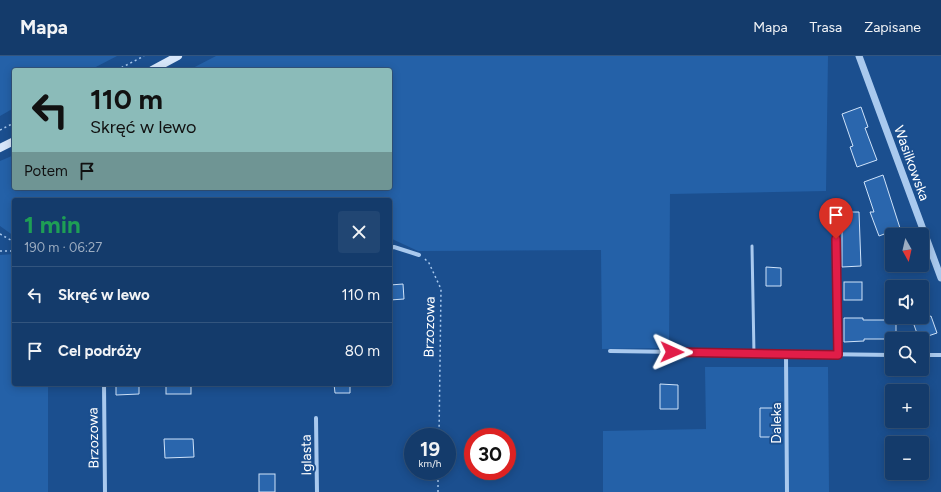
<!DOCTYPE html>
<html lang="pl">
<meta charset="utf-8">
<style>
:root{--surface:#143b6b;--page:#214673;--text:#f1f3f6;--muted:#9dadc1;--line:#33557e}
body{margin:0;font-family:Figtree,sans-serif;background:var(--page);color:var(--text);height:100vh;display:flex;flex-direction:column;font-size:15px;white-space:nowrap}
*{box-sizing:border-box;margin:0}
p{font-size:13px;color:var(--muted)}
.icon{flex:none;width:22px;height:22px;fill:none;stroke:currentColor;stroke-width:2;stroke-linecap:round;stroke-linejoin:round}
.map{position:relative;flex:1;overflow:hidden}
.panel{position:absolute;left:12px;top:142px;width:380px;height:188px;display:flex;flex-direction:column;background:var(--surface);border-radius:4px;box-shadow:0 2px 10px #0003,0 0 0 1px var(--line)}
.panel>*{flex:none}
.hud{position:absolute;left:12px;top:12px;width:380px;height:122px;border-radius:4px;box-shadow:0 2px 10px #0003,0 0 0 1px var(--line);background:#8bbbb9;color:#111;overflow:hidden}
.needle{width:26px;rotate:172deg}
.fabs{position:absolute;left:885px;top:172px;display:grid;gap:8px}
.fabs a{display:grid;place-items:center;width:44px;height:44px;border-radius:4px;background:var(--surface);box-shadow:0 2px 10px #0003,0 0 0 1px var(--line);font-size:20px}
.speed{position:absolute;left:404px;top:372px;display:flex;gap:8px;font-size:20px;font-weight:700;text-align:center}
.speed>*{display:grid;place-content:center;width:52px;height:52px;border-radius:50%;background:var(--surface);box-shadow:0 2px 10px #0003,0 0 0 1px var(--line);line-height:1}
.speed small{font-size:10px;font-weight:400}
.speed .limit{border:6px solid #d22;background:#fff;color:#111}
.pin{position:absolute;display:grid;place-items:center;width:34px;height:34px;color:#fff;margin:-41px -17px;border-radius:50% 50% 50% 0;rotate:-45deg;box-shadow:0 0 4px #0007}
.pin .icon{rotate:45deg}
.me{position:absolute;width:44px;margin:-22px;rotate:91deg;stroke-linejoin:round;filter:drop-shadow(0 0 3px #0008)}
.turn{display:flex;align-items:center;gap:14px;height:84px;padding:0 12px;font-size:18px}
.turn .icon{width:52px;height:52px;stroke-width:2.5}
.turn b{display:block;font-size:28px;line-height:34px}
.then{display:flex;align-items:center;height:38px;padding:0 12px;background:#0003;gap:8px;font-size:15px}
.round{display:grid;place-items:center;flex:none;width:42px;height:42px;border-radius:4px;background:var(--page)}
.overview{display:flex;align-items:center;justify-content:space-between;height:68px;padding:0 12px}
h1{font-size:24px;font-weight:700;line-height:30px;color:#1e9e55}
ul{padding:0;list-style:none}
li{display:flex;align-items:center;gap:12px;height:56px;padding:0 12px;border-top:1px solid var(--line)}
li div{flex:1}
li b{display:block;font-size:15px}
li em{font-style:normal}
header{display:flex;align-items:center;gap:24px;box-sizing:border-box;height:56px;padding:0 20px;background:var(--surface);border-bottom:1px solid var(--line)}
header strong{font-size:19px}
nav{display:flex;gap:22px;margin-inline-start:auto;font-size:14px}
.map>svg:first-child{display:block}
.green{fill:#2461a8}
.building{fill:#2a66ad;stroke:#cfe3fa}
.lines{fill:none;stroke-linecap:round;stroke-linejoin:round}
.path{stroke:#a9c9ee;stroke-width:1.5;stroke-dasharray:2 3;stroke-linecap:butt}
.service{stroke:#a9c9ee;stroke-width:3}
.minor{stroke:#a9c9ee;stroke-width:4}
.tertiary{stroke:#a9c9ee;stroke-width:7}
.secondary{stroke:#d6e6fa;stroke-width:8}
.route-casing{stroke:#92132f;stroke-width:10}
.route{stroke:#e11d48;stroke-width:7}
.labels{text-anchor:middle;stroke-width:4;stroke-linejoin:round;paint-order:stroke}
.street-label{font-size:14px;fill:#fff;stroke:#1b4f8f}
</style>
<header>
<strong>Mapa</strong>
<nav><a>Mapa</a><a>Trasa</a><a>Zapisane</a></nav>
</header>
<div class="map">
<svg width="941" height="436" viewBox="0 0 941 436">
<rect width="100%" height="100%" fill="#1b4f8f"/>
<g class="green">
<path d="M0 0H117L90 14H14V52L0 60Z"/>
<path d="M216 0H828L826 135 670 138 669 292 602 293 601 194 418 195 390 182V144H14V180L0 170V105L14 99V132H390V14H189Z"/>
<path d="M14 198V328H48V436H0V199Z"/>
<path d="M705 311H828L829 436H603V375L706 373Z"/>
</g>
<g class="building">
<path d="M861 51 868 71 865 72 877 104 857 111 850 91 853 90 842 58Z"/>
<path d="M883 119 900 172 879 180 870 156H874L864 126Z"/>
<path d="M842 156H859L861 210 842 211Z"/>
<path d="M766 211 781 212V230H766Z"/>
<rect x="844" y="226" width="18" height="18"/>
<path d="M403 228 404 243 390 244V229Z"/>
<path d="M931 260 937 277 919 283 913 266Z"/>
<path d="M844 262H863V264H896V283H864V285L844 286Z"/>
<path d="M116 328H139V338L116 339Z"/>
<rect x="166" y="328" width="25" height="10"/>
<path d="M334 328H350V337H335Z"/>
<path d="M660 328 678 329V353H660Z"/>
<path d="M760 352H774L773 381H760Z"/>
<path d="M164 383H193L194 401 165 402Z"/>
<rect x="259" y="418" width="16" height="18"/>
</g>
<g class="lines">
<g class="path">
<path d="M117 14 144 0"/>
<path d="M0 74 14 67"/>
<path d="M0 178 14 186"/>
<path d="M0 195H14"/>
<path d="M425 203 429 207 441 233 439 381"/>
<path d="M438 436V415"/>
</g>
<g class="service">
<path d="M836 183 838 299"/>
<path d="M752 190 754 298"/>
</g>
<g class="minor">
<path d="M390 192 394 191 419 199"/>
<path d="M610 295 892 299"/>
<path d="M786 298 787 436"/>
<path d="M922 299H941"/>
<path d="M104 328 105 436"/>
<path d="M316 362 317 436"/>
</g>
<path class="tertiary" d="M859 0 941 222"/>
<g class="secondary">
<path d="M152 14 178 0"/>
<path d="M0 92 14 85"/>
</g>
</g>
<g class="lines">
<g class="route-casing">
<path id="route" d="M672 296 838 299 836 183"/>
</g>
<use href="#route" class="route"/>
</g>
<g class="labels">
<g class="street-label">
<text transform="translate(912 107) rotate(70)" y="5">Wasilkowska</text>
<text transform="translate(429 271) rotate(-89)" y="5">Brzozowa</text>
<text transform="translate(776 367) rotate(-90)" y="5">Daleka</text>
<text transform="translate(93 382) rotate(-91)" y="5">Brzozowa</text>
<text transform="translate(306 399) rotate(-91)" y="5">Iglasta</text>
</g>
</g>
</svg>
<div class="fabs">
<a><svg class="needle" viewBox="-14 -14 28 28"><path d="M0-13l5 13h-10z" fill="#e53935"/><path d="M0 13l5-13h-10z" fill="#9dadc1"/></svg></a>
<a><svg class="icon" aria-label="sound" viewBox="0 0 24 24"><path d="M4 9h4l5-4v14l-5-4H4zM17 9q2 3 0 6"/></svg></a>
<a><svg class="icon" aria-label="search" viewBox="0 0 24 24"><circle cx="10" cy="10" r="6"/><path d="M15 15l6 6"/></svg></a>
<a>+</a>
<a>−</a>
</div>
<div class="speed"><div>19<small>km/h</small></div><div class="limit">30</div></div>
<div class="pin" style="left:836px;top:183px;background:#d93025"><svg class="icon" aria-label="arrive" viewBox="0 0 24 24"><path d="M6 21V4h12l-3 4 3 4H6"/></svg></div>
<svg class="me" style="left:672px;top:296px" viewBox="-20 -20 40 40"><path d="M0-17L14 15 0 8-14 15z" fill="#e11d48" stroke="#fff" stroke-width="4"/></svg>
<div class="hud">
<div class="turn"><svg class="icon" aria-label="left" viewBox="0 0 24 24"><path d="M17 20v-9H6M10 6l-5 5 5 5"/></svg><div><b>110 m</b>Skręć w lewo</div></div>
<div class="then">Potem<svg class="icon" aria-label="arrive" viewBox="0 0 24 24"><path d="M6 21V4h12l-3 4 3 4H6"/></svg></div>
</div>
<section class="panel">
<div class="overview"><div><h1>1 min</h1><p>190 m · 06:27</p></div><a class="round"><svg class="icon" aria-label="close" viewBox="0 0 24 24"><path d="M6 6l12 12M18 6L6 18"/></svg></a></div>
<ul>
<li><svg class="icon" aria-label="left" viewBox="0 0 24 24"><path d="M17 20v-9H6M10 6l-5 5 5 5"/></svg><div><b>Skręć w lewo</b></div><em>110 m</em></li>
<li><svg class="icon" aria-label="arrive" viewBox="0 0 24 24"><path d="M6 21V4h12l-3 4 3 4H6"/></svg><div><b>Cel podróży</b></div><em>80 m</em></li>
</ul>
</section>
</div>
